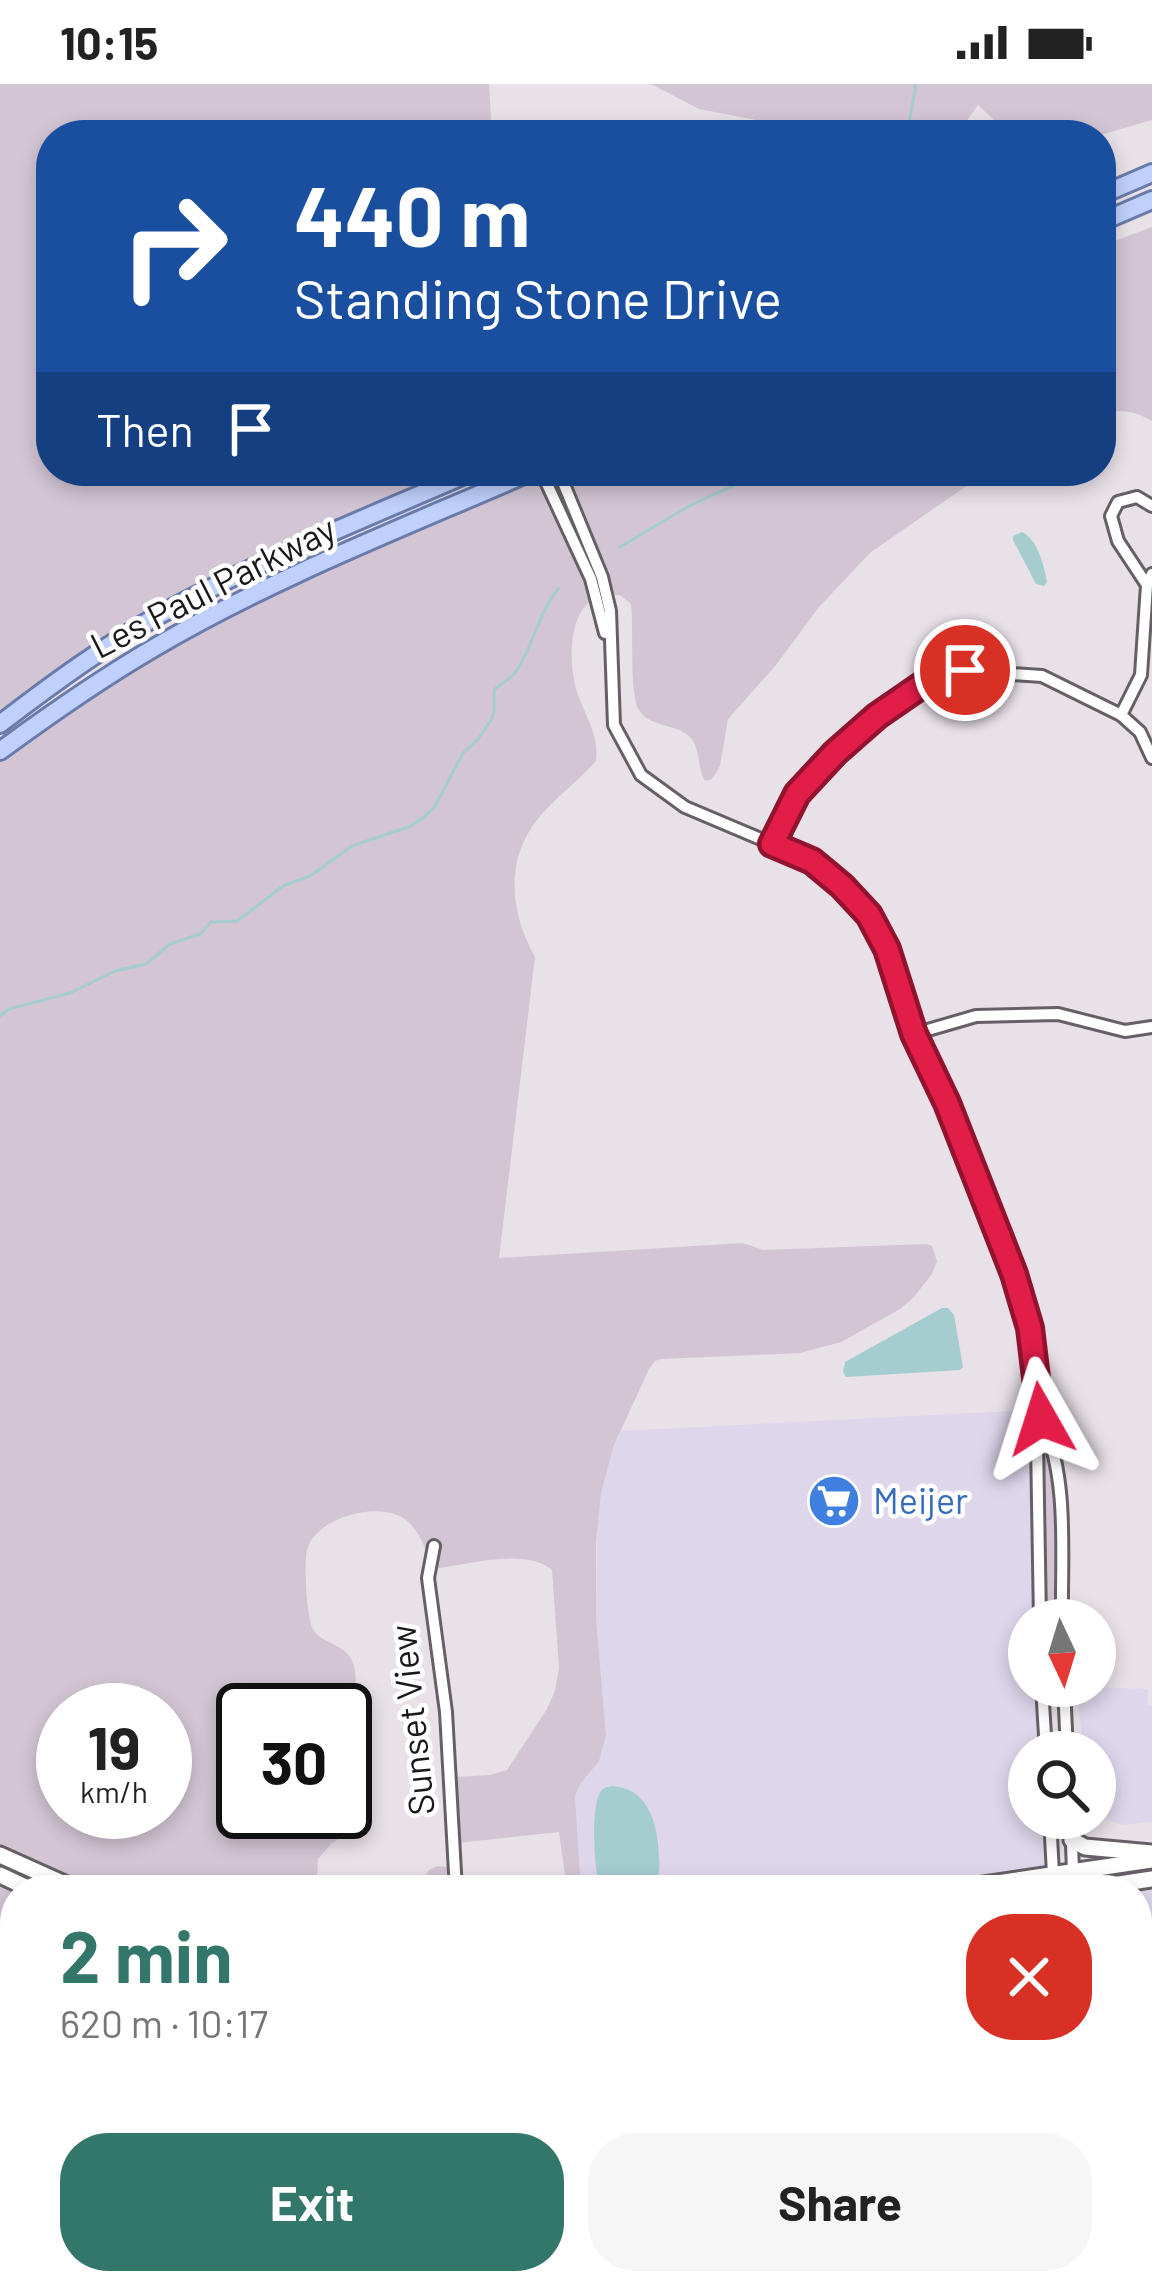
<!DOCTYPE html>
<meta charset="utf-8">
<style>
:root{--surface:#fff;--page:#f6f6f6;--text:#222;--muted:#767676;--accent:#33776a}
body{margin:0;font-family:Barlow,sans-serif;background:var(--page);color:var(--text);height:100vh;display:flex;flex-direction:column;font-size:45px;white-space:nowrap}
*{box-sizing:border-box;margin:0}
p{font-size:39px;color:var(--muted)}
.icon{flex:none;width:66px;height:66px;fill:none;stroke:currentColor;stroke-width:2;stroke-linecap:round;stroke-linejoin:round}
.map{position:relative;flex:1;overflow:hidden}
.details{position:absolute;left:0px;top:1791px;width:1152px;height:420px;display:flex;flex-direction:column;background:var(--surface);border-radius:48px 48px 0 0;box-shadow:0 6px 18px #0003}
.details>*{flex:none}
.hud{position:absolute;left:36px;top:36px;width:1080px;height:366px;border-radius:48px;box-shadow:0 6px 18px #0003;background:#1a4fa0;color:#fff;overflow:hidden}
.needle{width:78px;rotate:176deg}
.tools{position:absolute;left:1008px;top:1515px;display:grid;gap:24px}
.tools a{display:grid;place-items:center;width:108px;height:108px;border-radius:50%;background:var(--surface);box-shadow:0 6px 18px #0003;font-size:60px}
.speed{position:absolute;left:36px;top:1599px;display:flex;gap:24px;font-size:60px;font-weight:700;text-align:center}
.speed>*{display:grid;place-content:center;width:156px;height:156px;border-radius:50%;background:var(--surface);box-shadow:0 6px 18px #0003;line-height:1}
.speed small{font-size:30px;font-weight:400}
.speed .limit{border:6px solid #111;border-radius:18px;background:#fff;color:#111}
.pin{position:absolute;display:grid;place-items:center;width:102px;height:102px;color:#fff;margin:-51px;border:6px solid #fff;border-radius:50%;box-shadow:0 3px 12px #0007}
.me{position:absolute;width:132px;margin:-66px;rotate:354deg;stroke-linejoin:round;filter:drop-shadow(0 0 9px #0008)}
.turn{display:flex;align-items:center;gap:42px;height:252px;padding:0 60px;font-size:54px}
.turn .icon{width:156px;height:156px;stroke-width:2.5}
.turn b{display:block;font-size:84px;line-height:102px}
.then{display:flex;align-items:center;height:114px;padding:0 60px;background:#0003;gap:24px;font-size:45px}
.round{display:grid;place-items:center;flex:none;width:126px;height:126px;border-radius:48px;background:var(--page)}
.overview{display:flex;align-items:center;justify-content:space-between;height:204px;padding:0 60px}
h1{font-size:72px;font-weight:700;line-height:90px;color:var(--accent)}
.cta{display:flex;gap:24px;margin-top:auto;padding:24px 60px}
.cta a{flex:1;height:138px;border-radius:48px;background:var(--accent);color:#fff;font-size:48px;font-weight:700;line-height:138px;text-align:center}
.cta a+a{background:var(--page);color:var(--text)}
.status{display:flex;justify-content:space-between;align-items:center;height:84px;padding:0 60px;background:var(--surface);direction:ltr}
.status svg{height:33px;fill:currentColor}
.map>svg:first-child{display:block}
.commercial{fill:#ded6eb}
.education{fill:#e7d8c5}
.green{fill:#d3c5d4;fill-rule:evenodd}
.water{fill:#a5cccf}
.lines{fill:none;stroke-linecap:round;stroke-linejoin:round}
.stream{stroke:#a5cccf;stroke-width:3}
.street-casing{stroke:#666066;stroke-width:16}
.secondary-casing{stroke:#666066;stroke-width:21}
.primary-casing{stroke:#697bab;stroke-width:22}
.street{stroke:#fff;stroke-width:10}
.secondary{stroke:#fff;stroke-width:15}
.primary{stroke:#bed0fb;stroke-width:16}
.route-casing{stroke:#92132f;stroke-width:30}
.route{stroke:#e11d48;stroke-width:21}
.labels{text-anchor:middle;stroke-width:9;stroke-linejoin:round;paint-order:stroke}
.street-label{font-size:36px;fill:#1a181a;stroke:#fff}
.shop-label{font-size:36px;fill:#366cbe;stroke:#fff;text-anchor:start}
</style>
<div class="status"><b>10:15</b><svg viewBox="0 0 49 12"><path d="M0 12V9h3v3zM5 12V6h3v6zM10 12V3h3v9zM15 12V0h3v12zM26 1h20v11H26zM47 4h2v5h-2z"/></svg></div>
<div class="map">
<svg width="1152" height="2211" viewBox="0 0 1152 2211">
<rect width="100%" height="100%" fill="#e8e1e8"/>
<g class="commercial">
<path d="M1033 1326 1040 1536H1029V1602H1042L1046 1668H1029V1734H1049L1053 1787 950 1797 898 1806H581L575 1712 606 1651 596 1534 597 1433 601 1409 614 1361 621 1347Z"/>
<path d="M1088 1603 1148 1605 1147 1621 1152 1622V1738L1123 1741 1099 1734 1095 1730V1668H1084L1078 1619H1088Z"/>
<path d="M1152 1803V2080L1137 2081V1806H1127Z"/>
</g>
<path class="education" d="M1152 2080V2211H1103L1102 2196H1137V2081Z"/>
<g class="green">
<path d="M0 0H489L492 51H51V387H452L216 494 50 592 0 628Z"/>
<path d="M651 0H1152V36L1101 51H1010L978 21 957 51H793L756 36 699 25Z"/>
<path d="M1152 143V337C1135 327 1120 324 1101 330V162Z"/>
<path d="M539 387H988L871 468 819 523 776 581 728 635 720 682 712 695 705 697C697 684 701 663 689 652 676 640 649 643 639 626 629 611 634 542 631 520L620 511C614 511 607 510 601 512 570 520 569 570 574 596 579 625 600 646 596 677 576 700 546 720 530 746 505 786 513 834 535 873L499 1174 743 1159 763 1166 926 1160 932 1162 937 1177 932 1190 914 1213 900 1225 841 1258 800 1269 661 1275 655 1277 649 1285 614 1361 601 1409 596 1458V1534L606 1651 599 1677 581 1699 575 1712 581 1806H567L559 1748 457 1759 454 1693 490 1691 507 1686 547 1625 555 1607 559 1584 552 1486C524 1463 467 1481 433 1485 427 1470 421 1448 407 1437 382 1415 315 1433 307 1466 304 1479 306 1536 314 1547 326 1562 348 1560 354 1582 361 1612 345 1636 346 1664 348 1693 370 1713 357 1743L331 1760 318 1775 317 1796 322 1806H99L0 1763V671L68 622 225 529ZM63 1626H165V1728H63ZM243 1626H345V1728H243Z"/>
<path d="M1041 1335 1057 1387 1062 1536H1040Z"/>
<path d="M437 1782 447 1783 452 1787V1806H417L429 1786Z"/>
<path d="M0 1800 15 1807V1929L0 1930Z"/>
<path d="M1152 2107V2194L1137 2195V2109Z"/>
</g>
<g class="water">
<path d="M1022 448C1037 455 1044 481 1047 498L1044 502 1036 500 1013 456V452Z"/>
<path d="M942 1224H948L954 1231 963 1283 960 1286 846 1293 843 1288 845 1278Z"/>
<path d="M612 1702C644 1704 655 1731 658 1760 659 1775 662 1787 655 1799L604 1804 599 1801C595 1785 589 1716 603 1705 605 1703 609 1703 612 1702Z"/>
</g>
<g class="lines">
<g class="stream">
<path d="M907 51 916 0"/>
<path d="M620 463 689 422 766 387"/>
<path d="M0 932 9 925 70 909 115 887 146 880 170 860 200 850 211 838 237 837 283 802 310 792 352 762 411 742 424 733 435 722 463 669 478 655 491 636 494 628V606C502 599 511 595 517 586 534 560 538 529 559 504"/>
</g>
<g class="street-casing">
<g id="street">
<path d="M541 387 591 495 605 549"/>
<path d="M564 387 563 398 602 493 610 527 614 641 641 691 685 723 813 777 843 803 869 831 887 865 914 950 947 1019 1019 1203 1034 1271 1041 1335 1037 1358 1040 1536"/>
<path d="M1147 501 1118 457 1111 432 1118 418 1137 413 1152 422"/>
<path d="M1121 631 1141 591 1147 501 1152 490"/>
<path d="M772 760 797 710 835 669 877 632 922 601 965 587 1042 592 1121 631 1140 648 1152 674"/>
<path d="M914 950 976 932 1058 930 1125 947 1152 943"/>
<path d="M1043 1338C1069 1397 1061 1472 1062 1536"/>
<path d="M434 1462 428 1494 446 1628 456 1806"/>
<path d="M1042 1602 1046 1668"/>
<path d="M1064 1602 1067 1668"/>
<path d="M1050 1734 1053 1790"/>
<path d="M1071 1734 1073 1787"/>
<path d="M0 2063 15 2060"/>
<path d="M277 2196 278 2211"/>
<path d="M923 2196 924 2211"/>
<path d="M88 2211V2196"/>
<path d="M446 2211 448 2196"/>
<path d="M621 2211V2196"/>
</g>
</g>
<g class="secondary-casing">
<g id="secondary">
<path d="M1072 1756 1085 1763 1152 1769"/>
<path d="M0 1771 78 1806"/>
<path d="M0 1791 32 1806"/>
<path d="M950 1806 1152 1776"/>
<path d="M1079 1806 1152 1795"/>
<path d="M1073 2196 1074 2211"/>
<path d="M1095 2196 1096 2211"/>
</g>
</g>
<g class="primary-casing">
<g id="primary">
<path d="M1101 111 1152 89"/>
<path d="M1101 138 1152 116"/>
<path d="M0 640C52 600 104 562 161 530 262 475 369 433 474 387"/>
<path d="M0 667C49 631 99 596 152 565 272 494 405 443 533 387"/>
</g>
</g>
<use href="#street" class="street"/>
<use href="#secondary" class="secondary"/>
<use href="#primary" class="primary"/>
</g>
<g class="lines">
<g class="route-casing">
<path id="route" d="M965 586 922 601 877 632 835 669 797 710 772 760 812 777 842 802 869 831 887 865 914 950 947 1019 1014 1190 1030 1244 1041 1335"/>
</g>
<use href="#route" class="route"/>
</g>
<defs>
<g id="supermarket-disc" transform="scale(2.7)"><circle r="9.5" fill="#3f7fe0" stroke="#fff"/><path d="M-6-5.5h2.5l.6 2H6L4.5 2H-2.5L-4.4-4H-6ZM-1.5 3.2a1.3 1.3 0 1 0 .1 0ZM3 3.2a1.3 1.3 0 1 0 .1 0Z" fill="#fff"/></g>
</defs>
<g fill-rule="evenodd">
<use href="#supermarket-disc" x="834" y="1417"/>
</g>
<g class="labels">
<g class="street-label">
<text transform="translate(213 503) rotate(-27)" y="13">Les Paul Parkway</text>
<text transform="translate(412 1636) rotate(-96)" y="13">Sunset View</text>
</g>
<g class="shop-label">
<text x="873" y="1430">Meijer</text>
</g>
</g>
</svg>
<div class="tools">
<a><svg class="needle" viewBox="-14 -14 28 28"><path d="M0-13l5 13h-10z" fill="#e53935"/><path d="M0 13l5-13h-10z" fill="#767676"/></svg></a>
<a><svg class="icon" aria-label="search" viewBox="0 0 24 24"><circle cx="10" cy="10" r="6"/><path d="M15 15l6 6"/></svg></a>
</div>
<div class="speed"><div>19<small>km/h</small></div><div class="limit">30</div></div>
<div class="pin" style="left:965px;top:586px;background:#d93025"><svg class="icon" aria-label="arrive" viewBox="0 0 24 24"><path d="M6 21V4h12l-3 4 3 4H6"/></svg></div>
<svg class="me" style="left:1041px;top:1335px" viewBox="-20 -20 40 40"><path d="M0-17L14 15 0 8-14 15z" fill="#e11d48" stroke="#fff" stroke-width="4"/></svg>
<div class="hud">
<div class="turn"><svg class="icon" aria-label="right" viewBox="0 0 24 24"><path d="M7 20v-9h11M14 6l5 5-5 5"/></svg><div><b>440 m</b>Standing Stone Drive</div></div>
<div class="then">Then<svg class="icon" aria-label="arrive" viewBox="0 0 24 24"><path d="M6 21V4h12l-3 4 3 4H6"/></svg></div>
</div>
<section class="details">
<div class="overview"><div><h1>2 min</h1><p>620 m · 10:17</p></div><a class="round" style="background:#d93025;color:#fff"><svg class="icon" aria-label="close" viewBox="0 0 24 24"><path d="M6 6l12 12M18 6L6 18"/></svg></a></div>
<div class="cta"><a>Exit</a><a>Share</a></div>
</section>
</div>
